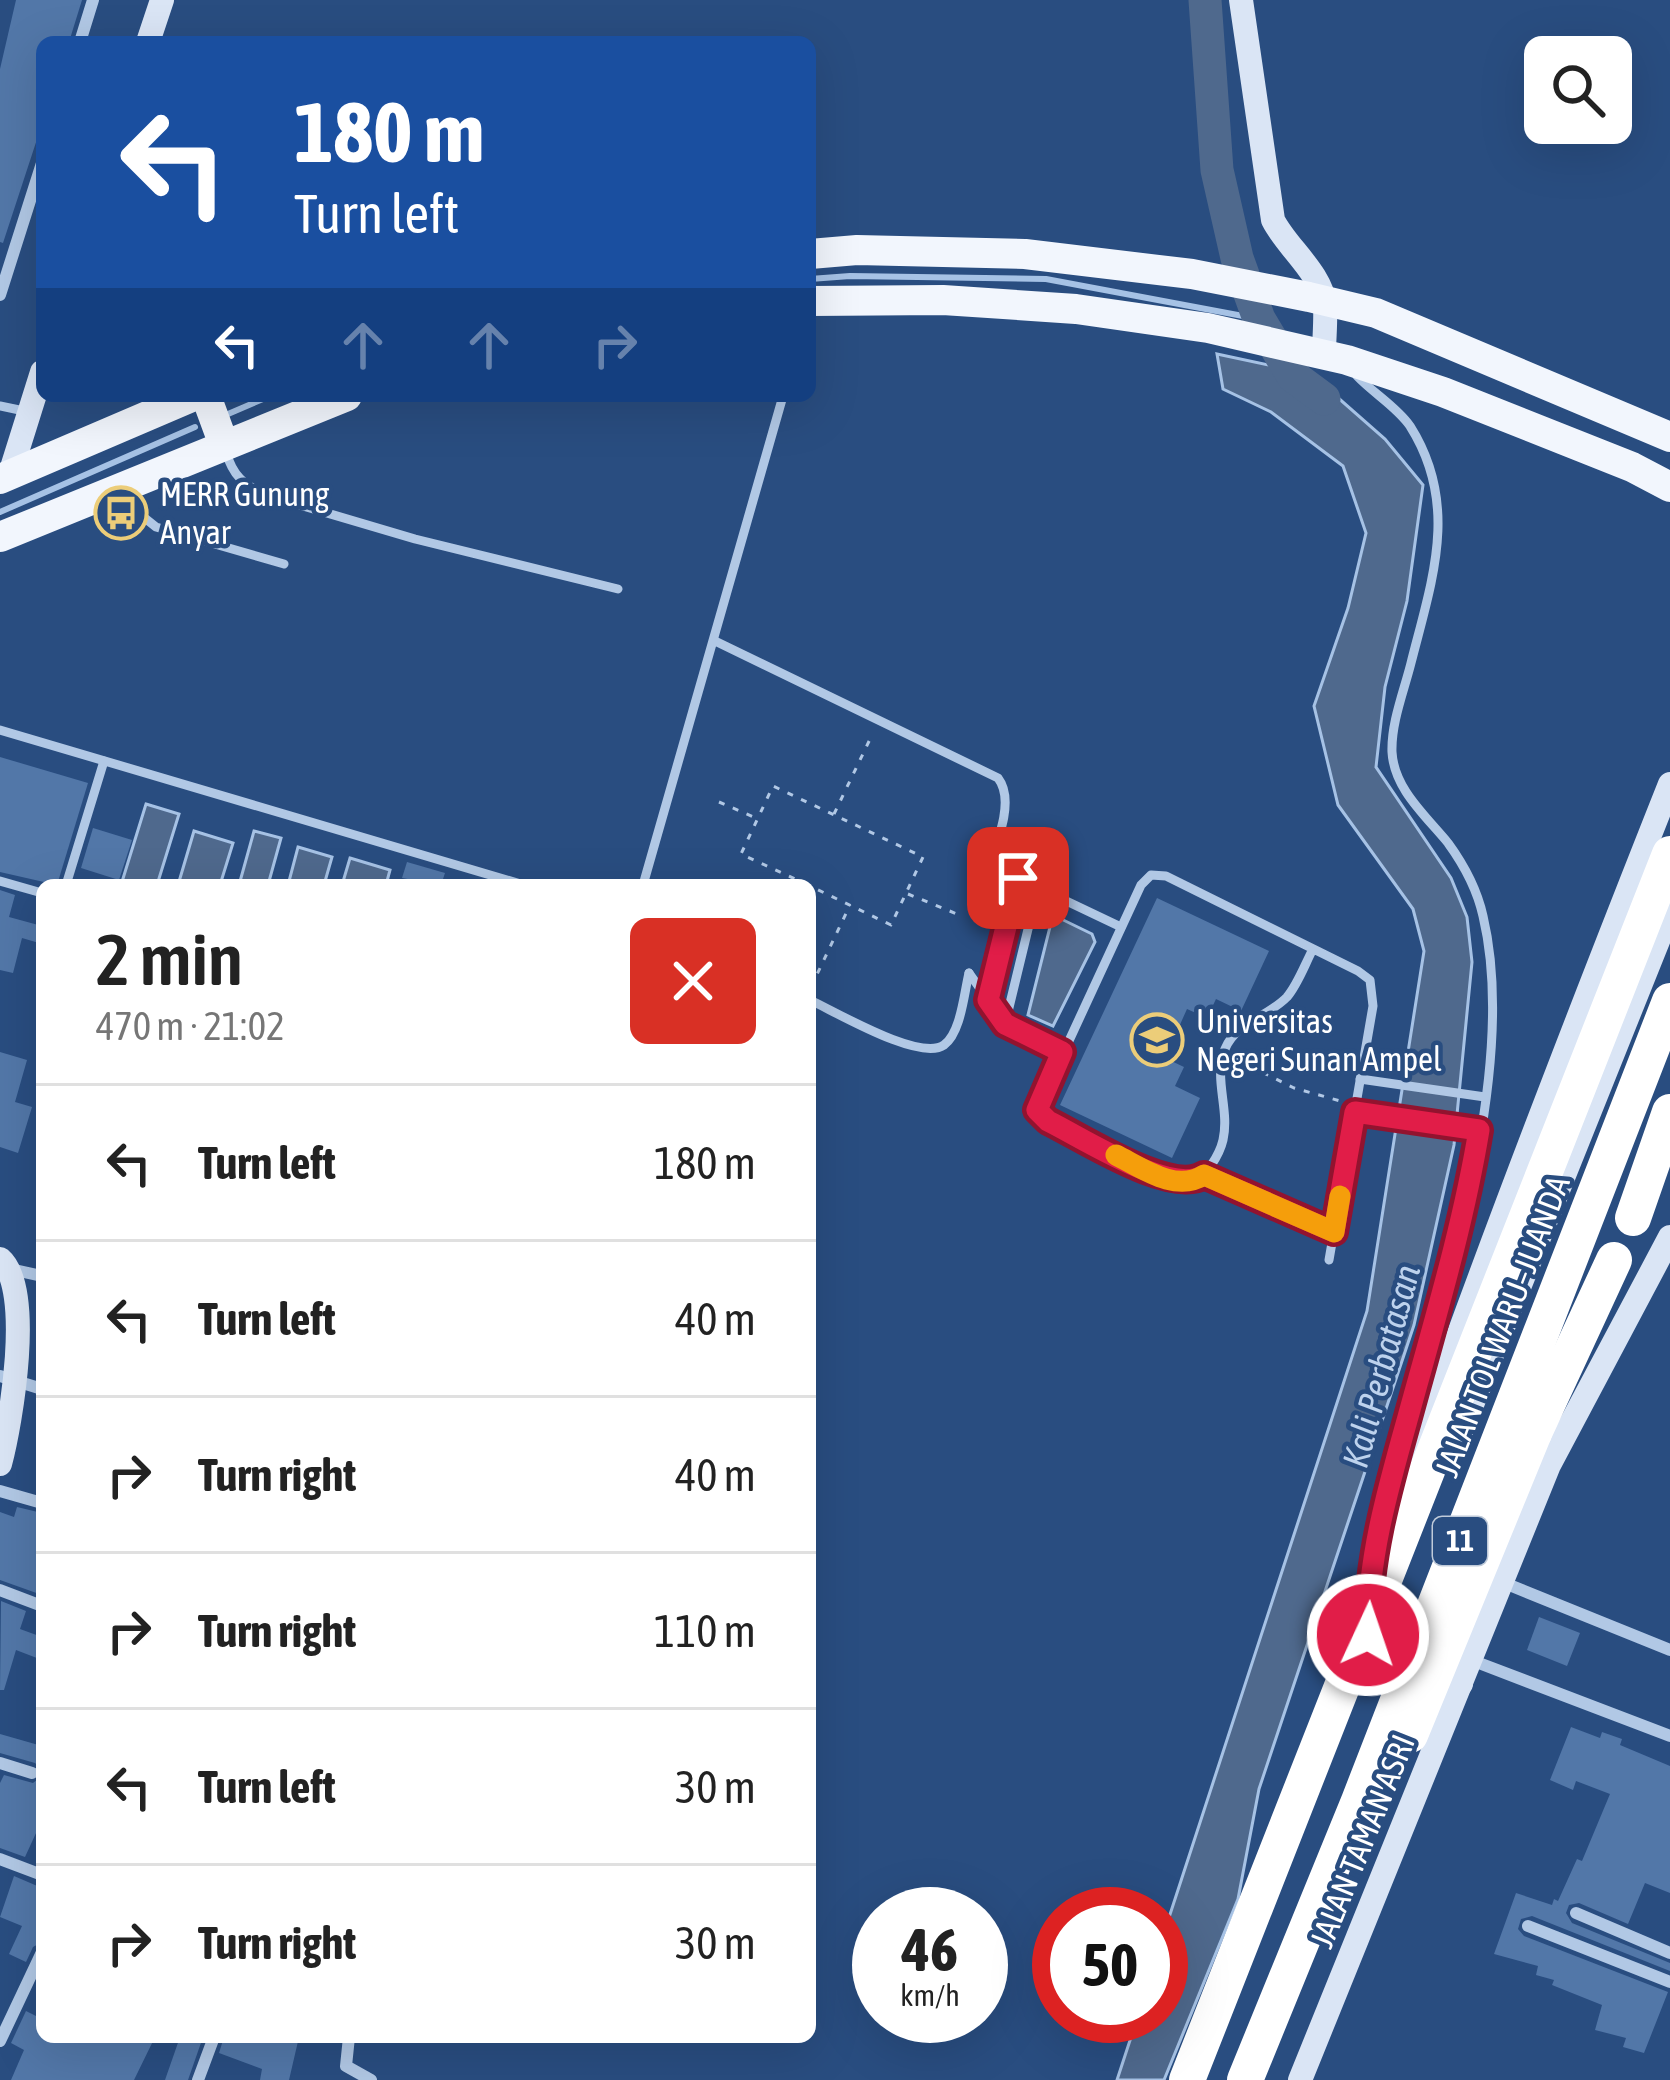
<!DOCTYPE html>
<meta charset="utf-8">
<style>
:root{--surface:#fff;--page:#f6f6f6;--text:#222;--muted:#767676;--line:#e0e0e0}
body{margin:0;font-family:"Asap Condensed",sans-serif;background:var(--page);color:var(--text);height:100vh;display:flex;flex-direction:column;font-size:45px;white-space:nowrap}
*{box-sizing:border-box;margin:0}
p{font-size:39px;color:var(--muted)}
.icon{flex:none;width:66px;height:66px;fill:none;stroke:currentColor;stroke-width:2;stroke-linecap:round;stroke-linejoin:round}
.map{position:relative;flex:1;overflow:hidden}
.drawer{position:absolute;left:36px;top:879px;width:780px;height:1164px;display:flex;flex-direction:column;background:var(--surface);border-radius:18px;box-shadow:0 12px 48px #0002}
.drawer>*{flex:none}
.banner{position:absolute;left:36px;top:36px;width:780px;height:366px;border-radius:18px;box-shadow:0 12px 48px #0002;background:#1a4fa0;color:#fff;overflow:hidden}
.fabs{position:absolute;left:1524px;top:36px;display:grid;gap:24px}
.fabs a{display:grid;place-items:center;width:108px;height:108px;border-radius:18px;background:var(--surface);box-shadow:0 12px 48px #0002;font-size:60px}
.speed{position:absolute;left:852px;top:1887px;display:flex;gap:24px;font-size:60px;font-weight:700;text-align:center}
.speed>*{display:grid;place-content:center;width:156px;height:156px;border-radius:50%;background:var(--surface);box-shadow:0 12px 48px #0002;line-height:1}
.speed small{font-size:30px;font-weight:400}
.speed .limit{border:18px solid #d22;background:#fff;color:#111}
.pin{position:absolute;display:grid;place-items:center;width:102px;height:102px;color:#fff;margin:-51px;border-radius:24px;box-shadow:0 6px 18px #0006}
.me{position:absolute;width:132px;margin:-66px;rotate:3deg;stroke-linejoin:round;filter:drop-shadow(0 0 9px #0008)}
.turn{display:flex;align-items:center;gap:42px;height:252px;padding:0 60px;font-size:54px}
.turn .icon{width:156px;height:156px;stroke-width:2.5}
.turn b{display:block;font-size:84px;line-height:102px}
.lanes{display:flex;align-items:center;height:114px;padding:0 60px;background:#0003;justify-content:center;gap:60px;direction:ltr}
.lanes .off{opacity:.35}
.round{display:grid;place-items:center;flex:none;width:126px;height:126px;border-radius:18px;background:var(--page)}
.headline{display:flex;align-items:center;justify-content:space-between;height:204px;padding:0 60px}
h1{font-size:72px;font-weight:600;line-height:90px}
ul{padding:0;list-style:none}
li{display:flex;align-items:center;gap:36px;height:156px;padding:0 60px;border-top:3px solid var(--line)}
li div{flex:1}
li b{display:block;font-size:45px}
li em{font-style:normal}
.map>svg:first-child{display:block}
.water{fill:#4f698d;stroke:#a6c2e5;stroke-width:3}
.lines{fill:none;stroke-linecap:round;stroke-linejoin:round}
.stream{stroke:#a6c2e5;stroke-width:6}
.river{stroke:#4f698d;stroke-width:33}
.building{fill:#5277a8}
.path{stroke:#b1c8e5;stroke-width:3;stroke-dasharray:6 9;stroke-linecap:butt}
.lane{stroke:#b1c8e5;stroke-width:9}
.street{stroke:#b1c8e5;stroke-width:12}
.secondary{stroke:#dae5f5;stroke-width:24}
.primary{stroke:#f2f6fd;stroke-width:30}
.highway{stroke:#fff;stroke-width:36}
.highway-bridge{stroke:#fff;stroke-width:36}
.route-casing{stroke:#92132f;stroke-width:30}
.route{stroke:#e11d48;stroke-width:21}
.slow{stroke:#f59e0b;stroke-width:21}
.labels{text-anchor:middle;stroke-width:9;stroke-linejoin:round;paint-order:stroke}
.shield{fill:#294d80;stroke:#bfcad9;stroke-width:3}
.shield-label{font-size:30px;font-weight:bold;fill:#fff}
.poi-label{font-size:33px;fill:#fff;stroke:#294d80;text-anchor:start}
.street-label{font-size:33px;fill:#fff;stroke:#294d80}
.water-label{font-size:36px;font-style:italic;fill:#bdd2ed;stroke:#294d80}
</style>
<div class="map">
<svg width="1670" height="2080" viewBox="0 0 1670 2080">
<rect width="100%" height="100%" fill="#294d80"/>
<g class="water">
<path d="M1217 354 1311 374 1385 439 1423 485 1407 601 1385 687 1376 767 1451 878 1467 917 1472 962 1454 1145 1414 1325 1259 1789 1238 1899 1164 2080H1117L1138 2016H1161V1942L1367 1311 1424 951 1413 909 1338 805 1314 706 1348 608 1366 533 1343 466 1271 412 1223 389Z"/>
<path d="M146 804 179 814 157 885H121Z"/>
<path d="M194 831 233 843 220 885H178Z"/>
<path d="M254 831 281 838 268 885H239Z"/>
<path d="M298 847 332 857 324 885H288Z"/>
<path d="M350 858 390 870 386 885H342Z"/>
<path d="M1053 915 1092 934 1095 942 1053 1026 1028 1015Z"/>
</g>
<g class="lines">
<g class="stream">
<path d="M810 279 850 276 1046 279 1259 319"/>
<path d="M228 414 270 396"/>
<path d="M0 512 195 427"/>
</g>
<path class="river" d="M1205 0 1217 170 1237 258 1259 319 1293 376 1324 399"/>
</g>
<g class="building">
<path d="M16 0H82L69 42H42V124L3 243 0 242V69Z"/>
<path d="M0 757 88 783 57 885 0 872Z"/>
<path d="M93 828 132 840 119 880 81 868Z"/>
<path d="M407 862 445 873 441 885 402 878Z"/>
<path d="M0 890 15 895 9 917 42 926 39 943 22 938 13 973 0 970Z"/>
<path d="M1157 898 1269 951 1241 1011 1216 999 1207 1018 1187 1009 1165 1058 1184 1067 1175 1086 1200 1098 1172 1158 1060 1105Z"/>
<path d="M0 1052 27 1060 15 1102 32 1107 18 1153 0 1147Z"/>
<path d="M17 1507 42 1513V1595L0 1580V1512L14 1517Z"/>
<path d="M1 1601 26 1611 20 1629 42 1637V1660L16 1650 4 1690H0Z"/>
<path d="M1539 1617 1580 1633 1567 1666 1527 1650Z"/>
<path d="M1571 1727 1600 1738 1602 1732 1622 1739 1620 1745 1670 1766V1893L1645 1883 1628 1924 1579 1903 1569 1905 1566 1913 1572 1923 1670 1963V1971L1532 1916 1521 1919 1518 1929 1524 1936 1668 1992 1644 2053 1623 2047 1626 2038 1595 2030 1602 2005 1552 1985 1554 1980 1536 1975 1538 1966 1494 1954 1516 1893 1552 1905 1554 1899 1558 1901 1577 1859 1582 1861 1610 1794 1576 1781 1573 1790 1550 1780Z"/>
<path d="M0 1734 42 1746V1770L35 1763 0 1753Z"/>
<path d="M4 1775 33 1783 42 1776V1820L25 1857 0 1848V1783Z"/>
<path d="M14 1876 42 1888V1942L33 1947 26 1962 9 1954 22 1926 0 1917Z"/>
<path d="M26 2011 42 2019V2037H155L134 2080H11L24 2050 11 2043Z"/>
<path d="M180 2037H203L188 2080H165Z"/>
<path d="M224 2037H299L289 2080H260L262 2069 219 2053Z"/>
</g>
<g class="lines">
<g class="path">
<path d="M719 802 756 818"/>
<path d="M834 814 873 733"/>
<path d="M808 885 741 854 773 786 923 857 891 925 810 886"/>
<path d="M908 894 957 914"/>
<path d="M811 987 850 905"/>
<path d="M1236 1059 1294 1088 1344 1102"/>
</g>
<g class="lane">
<path d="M1357 376C1373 393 1397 407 1410 426 1460 505 1432 580 1411 663 1404 691 1391 723 1392 752 1394 789 1426 816 1448 843 1464 865 1477 889 1483 916 1520 1072 1442 1299 1399 1451"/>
<path d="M0 406 29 412"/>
<path d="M226 452C233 476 243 484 266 495L415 539 618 589"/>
<path d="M116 495 156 527 284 564"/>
<path d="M715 641 998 778C1018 804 991 855 982 885L1018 878 1121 927"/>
<path d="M0 730 524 885"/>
<path d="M0 881 42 893"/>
<path d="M66 885 104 761"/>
<path d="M643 885 783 396"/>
<path d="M1313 949C1305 964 1298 984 1287 997 1268 1017 1236 1022 1225 1049 1213 1079 1230 1109 1223 1140 1220 1153 1206 1179 1191 1182 1166 1187 1075 1135 1048 1121L1037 1110 1141 885 1151 875 1166 876 1358 971 1370 980 1373 1006 1329 1260"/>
<path d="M969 973 1005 1024 1062 1051"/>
<path d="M810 1000C836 1012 920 1062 944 1045 961 1033 964 993 969 973"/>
<path d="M988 1000 1018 878"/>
<path d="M1005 1024 1038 888"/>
<path d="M1360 1079 1485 1097"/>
<path d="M1355 1112 1479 1130"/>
<path d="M1204 1175 1334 1232"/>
</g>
<g class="street">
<path d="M80 42 93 0"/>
<path d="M0 295 42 163"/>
<path d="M10 1269 42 1276"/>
<path d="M0 1376 42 1389"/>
<path d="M0 1491 42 1503"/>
<path d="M1502 1582 1670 1650"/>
<path d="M0 1590 42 1606"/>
<path d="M1471 1660 1670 1736"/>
<path d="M0 1763 32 1773"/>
<path d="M0 1859 42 1875"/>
<path d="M1576 1913 1670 1953"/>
<path d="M1528 1926 1670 1982"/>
<path d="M349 2037 346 2066 371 2080"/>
<path d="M0 2041 42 1952"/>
<path d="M198 2080 214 2037"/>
</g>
<g class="secondary">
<path d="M1241 0 1273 220C1287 248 1321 272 1325 305 1326 321 1324 339 1324 355"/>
<path d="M148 42 162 0"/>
<path d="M10 474 42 372"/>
<path d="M0 1259C34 1288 11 1423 0 1464"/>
<path d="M1457 1442 1670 911"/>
<path d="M1370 1580C1384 1496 1427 1418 1457 1339 1525 1153 1597 968 1670 784"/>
<path d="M1368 1620 1374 1650 1461 1684"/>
<path d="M1300 2080 1549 1465 1670 1237"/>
</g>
<g class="primary">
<path d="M810 254 857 250 1025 254 1192 274 1309 297 1376 313 1670 437"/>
<path d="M810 301 943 300 1076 309 1208 328 1347 360 1443 392 1632 467 1670 487"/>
<path d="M206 396 224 445"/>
<path d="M0 479 194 396"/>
<path d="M0 537 347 396"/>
</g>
<g class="highway">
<path d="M1633 1218 1670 1112"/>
<path d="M1534 1433 1614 1260"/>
</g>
<g class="highway-bridge">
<path d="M1410 1735 1534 1433"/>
<path d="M1187 2080 1670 854"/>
<path d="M1245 2080 1359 1801 1670 1001"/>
</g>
</g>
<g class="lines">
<g class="route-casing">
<path id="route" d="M1018 878 988 1000 1005 1024 1062 1052 1037 1110 1048 1121C1083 1138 1171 1196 1204 1175L1334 1232 1355 1112 1479 1130C1463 1227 1434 1322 1408 1417 1388 1488 1367 1561 1368 1635"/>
</g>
<use href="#route" class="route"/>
<path class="slow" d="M1116 1155C1142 1168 1176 1193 1204 1175L1334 1232 1340 1196"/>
</g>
<defs>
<g id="bus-ring" transform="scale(2.7)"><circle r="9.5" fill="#294d80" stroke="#eccd79" stroke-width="1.5"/><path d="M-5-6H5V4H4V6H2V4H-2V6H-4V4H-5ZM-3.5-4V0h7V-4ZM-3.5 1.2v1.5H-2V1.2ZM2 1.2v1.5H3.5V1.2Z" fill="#eccd79"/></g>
<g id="university-ring" transform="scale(2.7)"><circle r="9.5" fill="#294d80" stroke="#eccd79" stroke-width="1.5"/><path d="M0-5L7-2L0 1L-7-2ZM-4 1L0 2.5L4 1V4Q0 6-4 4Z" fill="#eccd79"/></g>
</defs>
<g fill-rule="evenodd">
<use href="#bus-ring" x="121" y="513"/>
<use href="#university-ring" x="1157" y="1040"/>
</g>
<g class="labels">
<rect class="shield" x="1433" y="1517" width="54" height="48" rx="9"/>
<g class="shield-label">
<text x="1460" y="1551">11</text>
</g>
<g class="poi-label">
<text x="160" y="506">MERR Gunung<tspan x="160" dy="38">Anyar</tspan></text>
<text x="1196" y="1033">Universitas<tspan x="1196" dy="38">Negeri Sunan Ampel</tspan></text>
</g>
<g class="street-label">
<text transform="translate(1502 1326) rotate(-69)" y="12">JALAN TOL WARU–JUANDA</text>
<text transform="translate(1362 1841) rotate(-68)" y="12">JALAN TAMAN ASRI</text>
</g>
<g class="water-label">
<text transform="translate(1381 1366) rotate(-75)" y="13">Kali Perbatasan</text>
</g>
</g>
</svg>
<div class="fabs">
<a><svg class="icon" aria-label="search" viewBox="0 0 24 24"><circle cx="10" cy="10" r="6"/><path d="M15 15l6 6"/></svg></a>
</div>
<div class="speed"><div>46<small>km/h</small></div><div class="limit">50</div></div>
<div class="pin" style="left:1018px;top:878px;background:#d93025"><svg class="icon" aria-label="arrive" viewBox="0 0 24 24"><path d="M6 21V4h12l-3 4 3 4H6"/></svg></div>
<svg class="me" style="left:1368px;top:1635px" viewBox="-20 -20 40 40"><circle r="17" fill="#e11d48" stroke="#fff" stroke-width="3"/><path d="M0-11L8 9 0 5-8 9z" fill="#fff"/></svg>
<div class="banner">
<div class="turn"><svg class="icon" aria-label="left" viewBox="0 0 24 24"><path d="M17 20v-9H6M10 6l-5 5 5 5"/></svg><div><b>180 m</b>Turn left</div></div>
<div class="lanes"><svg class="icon" aria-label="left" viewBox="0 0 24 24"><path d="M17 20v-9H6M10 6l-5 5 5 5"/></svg><svg class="icon off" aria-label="ahead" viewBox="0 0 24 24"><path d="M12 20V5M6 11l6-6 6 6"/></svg><svg class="icon off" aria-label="ahead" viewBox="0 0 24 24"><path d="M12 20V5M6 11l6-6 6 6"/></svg><svg class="icon off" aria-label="right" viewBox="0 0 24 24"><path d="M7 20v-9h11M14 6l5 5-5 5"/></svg></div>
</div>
<section class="drawer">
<div class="headline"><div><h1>2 min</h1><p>470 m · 21:02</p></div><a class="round" style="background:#d93025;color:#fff"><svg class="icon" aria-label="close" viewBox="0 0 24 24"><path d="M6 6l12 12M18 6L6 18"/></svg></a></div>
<ul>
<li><svg class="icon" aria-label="left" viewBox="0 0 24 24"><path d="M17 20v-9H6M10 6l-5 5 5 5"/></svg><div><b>Turn left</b></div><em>180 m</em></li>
<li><svg class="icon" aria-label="left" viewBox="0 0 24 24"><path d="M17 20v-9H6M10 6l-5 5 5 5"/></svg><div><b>Turn left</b></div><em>40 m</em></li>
<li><svg class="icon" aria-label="right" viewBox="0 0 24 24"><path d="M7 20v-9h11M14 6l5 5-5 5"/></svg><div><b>Turn right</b></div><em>40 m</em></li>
<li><svg class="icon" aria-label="right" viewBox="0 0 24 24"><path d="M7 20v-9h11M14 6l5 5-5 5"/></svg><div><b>Turn right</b></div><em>110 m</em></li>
<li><svg class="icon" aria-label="left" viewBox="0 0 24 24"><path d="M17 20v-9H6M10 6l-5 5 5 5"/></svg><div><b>Turn left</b></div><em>30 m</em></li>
<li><svg class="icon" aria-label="right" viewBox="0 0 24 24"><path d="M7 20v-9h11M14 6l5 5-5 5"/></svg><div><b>Turn right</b></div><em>30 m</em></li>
</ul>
</section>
</div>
